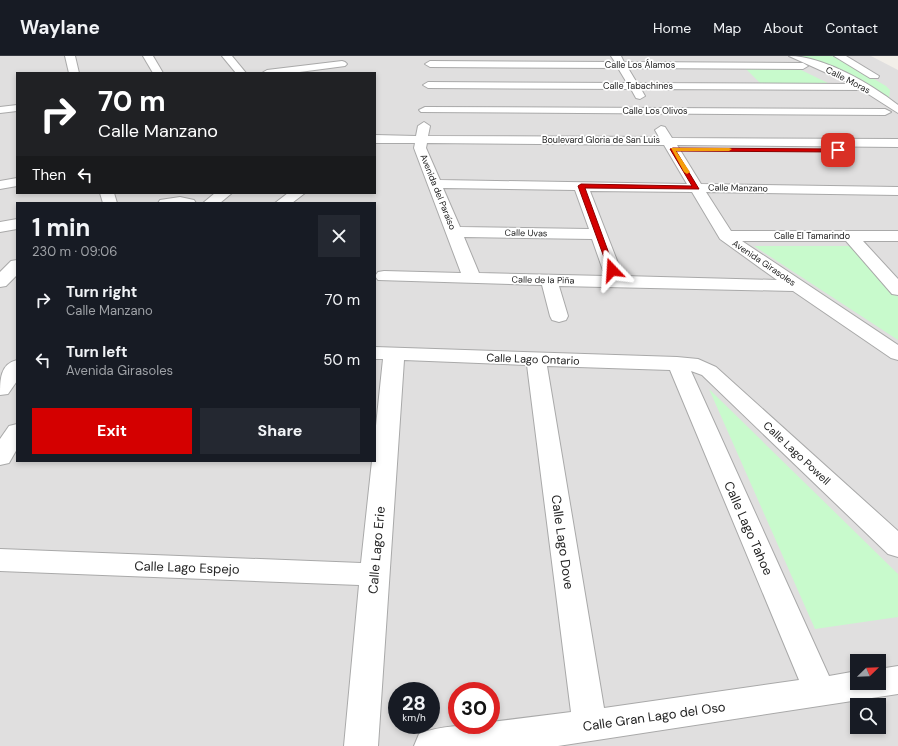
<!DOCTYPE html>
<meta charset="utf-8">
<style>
:root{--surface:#171b24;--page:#242831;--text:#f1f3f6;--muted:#9ea1a6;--line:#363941;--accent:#d40000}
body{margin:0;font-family:"DM Sans",sans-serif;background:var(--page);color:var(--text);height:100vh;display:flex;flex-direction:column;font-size:15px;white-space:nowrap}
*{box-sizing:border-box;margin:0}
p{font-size:13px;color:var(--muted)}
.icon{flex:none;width:22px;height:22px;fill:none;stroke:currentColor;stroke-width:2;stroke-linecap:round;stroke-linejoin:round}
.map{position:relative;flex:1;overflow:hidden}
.details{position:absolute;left:16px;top:146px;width:360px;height:260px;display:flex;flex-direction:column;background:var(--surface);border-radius:0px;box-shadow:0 2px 6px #0003}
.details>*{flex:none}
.top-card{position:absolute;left:16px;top:16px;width:360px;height:122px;border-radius:0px;box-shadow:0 2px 6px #0003;background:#202124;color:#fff;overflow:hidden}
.needle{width:26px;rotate:67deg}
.controls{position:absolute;left:850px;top:598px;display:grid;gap:8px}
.controls a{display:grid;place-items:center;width:36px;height:36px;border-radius:0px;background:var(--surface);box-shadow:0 2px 6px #0003;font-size:20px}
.speed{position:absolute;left:388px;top:626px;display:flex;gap:8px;font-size:20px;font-weight:700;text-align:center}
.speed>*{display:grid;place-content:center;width:52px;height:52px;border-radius:50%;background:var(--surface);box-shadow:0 2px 6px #0003;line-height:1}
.speed small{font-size:10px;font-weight:400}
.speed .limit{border:6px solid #d22;background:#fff;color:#111}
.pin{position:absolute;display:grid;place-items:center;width:34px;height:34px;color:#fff;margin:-17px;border-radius:8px;box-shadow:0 2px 6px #0006}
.me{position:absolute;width:44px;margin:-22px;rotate:340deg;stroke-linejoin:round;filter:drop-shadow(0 0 3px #0008)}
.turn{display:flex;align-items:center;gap:14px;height:84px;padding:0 16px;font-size:18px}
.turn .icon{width:52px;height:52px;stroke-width:2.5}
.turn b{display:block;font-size:28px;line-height:34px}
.then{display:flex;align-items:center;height:38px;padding:0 16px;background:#0003;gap:8px;font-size:15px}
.round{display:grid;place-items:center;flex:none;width:42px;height:42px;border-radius:0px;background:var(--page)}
.overview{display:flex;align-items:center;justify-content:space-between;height:68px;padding:0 16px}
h1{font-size:24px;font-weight:700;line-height:30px}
.button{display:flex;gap:8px;margin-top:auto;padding:8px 16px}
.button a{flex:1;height:46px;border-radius:0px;background:var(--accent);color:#fff;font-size:16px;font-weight:700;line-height:46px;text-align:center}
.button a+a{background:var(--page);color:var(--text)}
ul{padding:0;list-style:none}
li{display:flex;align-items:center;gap:12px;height:60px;padding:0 16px}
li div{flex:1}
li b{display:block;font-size:15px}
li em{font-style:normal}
header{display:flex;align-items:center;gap:24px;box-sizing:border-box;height:56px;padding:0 20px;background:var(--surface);border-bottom:1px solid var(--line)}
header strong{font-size:19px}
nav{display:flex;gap:22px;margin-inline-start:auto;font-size:14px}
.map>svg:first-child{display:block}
.residential{fill:#e0dfdf;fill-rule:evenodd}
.park{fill:#c8facc}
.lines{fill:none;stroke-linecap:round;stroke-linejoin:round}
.minor-casing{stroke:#a9a9a9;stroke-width:2}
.minor{fill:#fff;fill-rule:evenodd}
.route{fill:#d40000;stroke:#8a0000}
.slow{fill:#f59e0b}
.labels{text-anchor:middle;stroke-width:3.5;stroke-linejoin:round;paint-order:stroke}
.far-street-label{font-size:9px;fill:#222;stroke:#fff}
.street-label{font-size:11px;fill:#222;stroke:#fff}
.near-street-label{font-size:13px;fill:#222;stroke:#fff}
</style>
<header>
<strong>Waylane</strong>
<nav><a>Home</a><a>Map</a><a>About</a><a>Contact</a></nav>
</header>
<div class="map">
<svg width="898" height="690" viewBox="0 0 898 690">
<rect width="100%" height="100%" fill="#f2efe9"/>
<path class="residential" d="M0 0H871L898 14V690H0ZM17 17H375V137H17ZM17 147H375V405H17ZM857 605H879V627H857ZM397 635H431V669H397ZM457 635H491V669H457ZM857 649H879V671H857Z"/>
<g class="park">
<path d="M800 0H834L886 30 890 34 889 42C861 24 830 11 800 0Z"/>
<path d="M744 11H795L832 29 761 28Z"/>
<path d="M754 190H853L898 241V284Z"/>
<path d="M709 333 898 518V561L815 573Z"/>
</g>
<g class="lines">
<g class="minor-casing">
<g id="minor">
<path d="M65 0H75L79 17H69Z"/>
<path d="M143 0H153L163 17H153Z"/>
<path d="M222 0H232L246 17H236Z"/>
<path d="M611 0H621L624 6 803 7 808 10 803 13 628 12 637 27 851 28 789 0C824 0 871 28 898 49V57L862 34 641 33 645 40 640 43 636 42 631 33 428 32 423 29 428 26 627 27 618 12 430 11 425 8 430 5 615 6Z"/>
<path d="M834 0H846L879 20 878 22H870Z"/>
<path d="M342 5 345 6 347 8 345 10 292 17H262L267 14Z"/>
<path d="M17 49V55L0 57V51Z"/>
<path d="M425 51 885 53 891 56 885 59 421 56 419 54Z"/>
<path d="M424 66 430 70 428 80 659 81 655 74 661 70 665 71 672 82 898 83V91L677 89 701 128 898 131V139L706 136 731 175H898V185H863L898 223V239L892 238 846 185H742L898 289V304L891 302 793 235 559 230 568 260 566 264 559 266 552 264 550 260 542 229 378 224 375 220 378 216 384 215 461 217 414 92 415 87H375V79L416 80 418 70ZM427 87 664 89 687 128 440 124 426 92ZM443 132 575 134 589 173 460 171ZM590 135 692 136 720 183 777 224 623 220ZM464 181 592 183 605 220 479 217Z"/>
<path d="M17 122V130L0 133V125Z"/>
<path d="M100 137H114L117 147H103Z"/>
<path d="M215 137H232L220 147H203Z"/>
<path d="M288 137H305L292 147H275Z"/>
<path d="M180 141 194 144 196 147H158L160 144Z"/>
<path d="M17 163V173L0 176V166Z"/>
<path d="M17 204V219L6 230 0 231V216L11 205Z"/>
<path d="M375 291 677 301 698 303 716 311 898 475V501L888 498 702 319 691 315 829 620 857 615V627H879V613L898 610V638L558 690H414L419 678C441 669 467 669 491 669V666L571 656 527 309 404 304 378 690H344L359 529 0 515V493L361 507 372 405H375V379L383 303H375ZM547 310 670 314 799 624 604 652Z"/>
<path d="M17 304V325L8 338 0 339C0 324 0 308 17 304Z"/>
<path d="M17 368V393L9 407 0 409V383L9 370Z"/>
</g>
</g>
<use href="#minor" class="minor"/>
</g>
<path class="route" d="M673 92 838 93 841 94 838 96 676 95 699 133 585 132 615 214 609 215 578 130 581 128 692 130 670 93Z"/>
<path class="slow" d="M671 92H729L732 93 729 95H676L690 116 687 118 684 116Z"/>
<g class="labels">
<g class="far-street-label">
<text x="640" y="12">Calle Los Álamos</text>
<text transform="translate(848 24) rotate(27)" y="3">Calle Moras</text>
<text x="638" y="33">Calle Tabachines</text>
<text x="655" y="58">Calle Los Olivos</text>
<text x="601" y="87">Boulevard Gloria de San Luis</text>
<text transform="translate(738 132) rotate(1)" y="3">Calle Manzano</text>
<text transform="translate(438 136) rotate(68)" y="3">Avenida del Paraíso</text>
<text transform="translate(526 177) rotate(1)" y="3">Calle Uvas</text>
<text x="812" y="183">Calle El Tamarindo</text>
<text transform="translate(764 207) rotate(34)" y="3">Avenida Girasoles</text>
<text transform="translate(543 224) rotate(1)" y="3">Calle de la Piña</text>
</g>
<g class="street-label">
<text transform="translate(533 303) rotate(2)" y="4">Calle Lago Ontario</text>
<text transform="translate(797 397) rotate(43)" y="4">Calle Lago Powell</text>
</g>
<g class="near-street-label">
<text transform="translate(749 472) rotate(66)" y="5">Calle Lago Tahoe</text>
<text transform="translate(563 486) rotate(82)" y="5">Calle Lago Dove</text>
<text transform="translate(376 494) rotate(-85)" y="5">Calle Lago Erie</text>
<text transform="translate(187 511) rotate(2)" y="5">Calle Lago Espejo</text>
<text transform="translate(654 660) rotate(-8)" y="5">Calle Gran Lago del Oso</text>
</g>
</g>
</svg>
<div class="controls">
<a><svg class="needle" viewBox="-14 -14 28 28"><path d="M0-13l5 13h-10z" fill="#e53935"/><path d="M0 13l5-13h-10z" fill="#9ea1a6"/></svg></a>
<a><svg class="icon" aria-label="search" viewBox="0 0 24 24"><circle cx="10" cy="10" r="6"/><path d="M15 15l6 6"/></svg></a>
</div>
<div class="speed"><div>28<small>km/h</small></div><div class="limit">30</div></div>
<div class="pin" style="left:838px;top:94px;background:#d93025"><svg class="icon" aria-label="arrive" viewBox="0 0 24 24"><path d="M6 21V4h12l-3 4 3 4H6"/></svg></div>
<svg class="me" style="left:612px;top:214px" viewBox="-20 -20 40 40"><path d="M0-17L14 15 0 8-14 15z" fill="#d40000" stroke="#fff" stroke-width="4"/></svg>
<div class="top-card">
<div class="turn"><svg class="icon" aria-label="right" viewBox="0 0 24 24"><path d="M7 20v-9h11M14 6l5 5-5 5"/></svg><div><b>70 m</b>Calle Manzano</div></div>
<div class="then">Then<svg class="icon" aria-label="left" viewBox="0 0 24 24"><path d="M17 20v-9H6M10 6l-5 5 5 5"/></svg></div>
</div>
<section class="details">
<div class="overview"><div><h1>1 min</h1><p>230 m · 09:06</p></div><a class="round"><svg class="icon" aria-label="close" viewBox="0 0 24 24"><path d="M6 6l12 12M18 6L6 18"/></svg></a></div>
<ul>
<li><svg class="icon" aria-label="right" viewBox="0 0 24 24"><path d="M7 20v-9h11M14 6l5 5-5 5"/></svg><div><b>Turn right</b><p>Calle Manzano</p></div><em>70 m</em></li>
<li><svg class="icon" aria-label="left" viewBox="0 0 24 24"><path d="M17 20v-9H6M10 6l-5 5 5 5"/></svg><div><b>Turn left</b><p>Avenida Girasoles</p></div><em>50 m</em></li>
</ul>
<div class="button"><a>Exit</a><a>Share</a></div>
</section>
</div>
